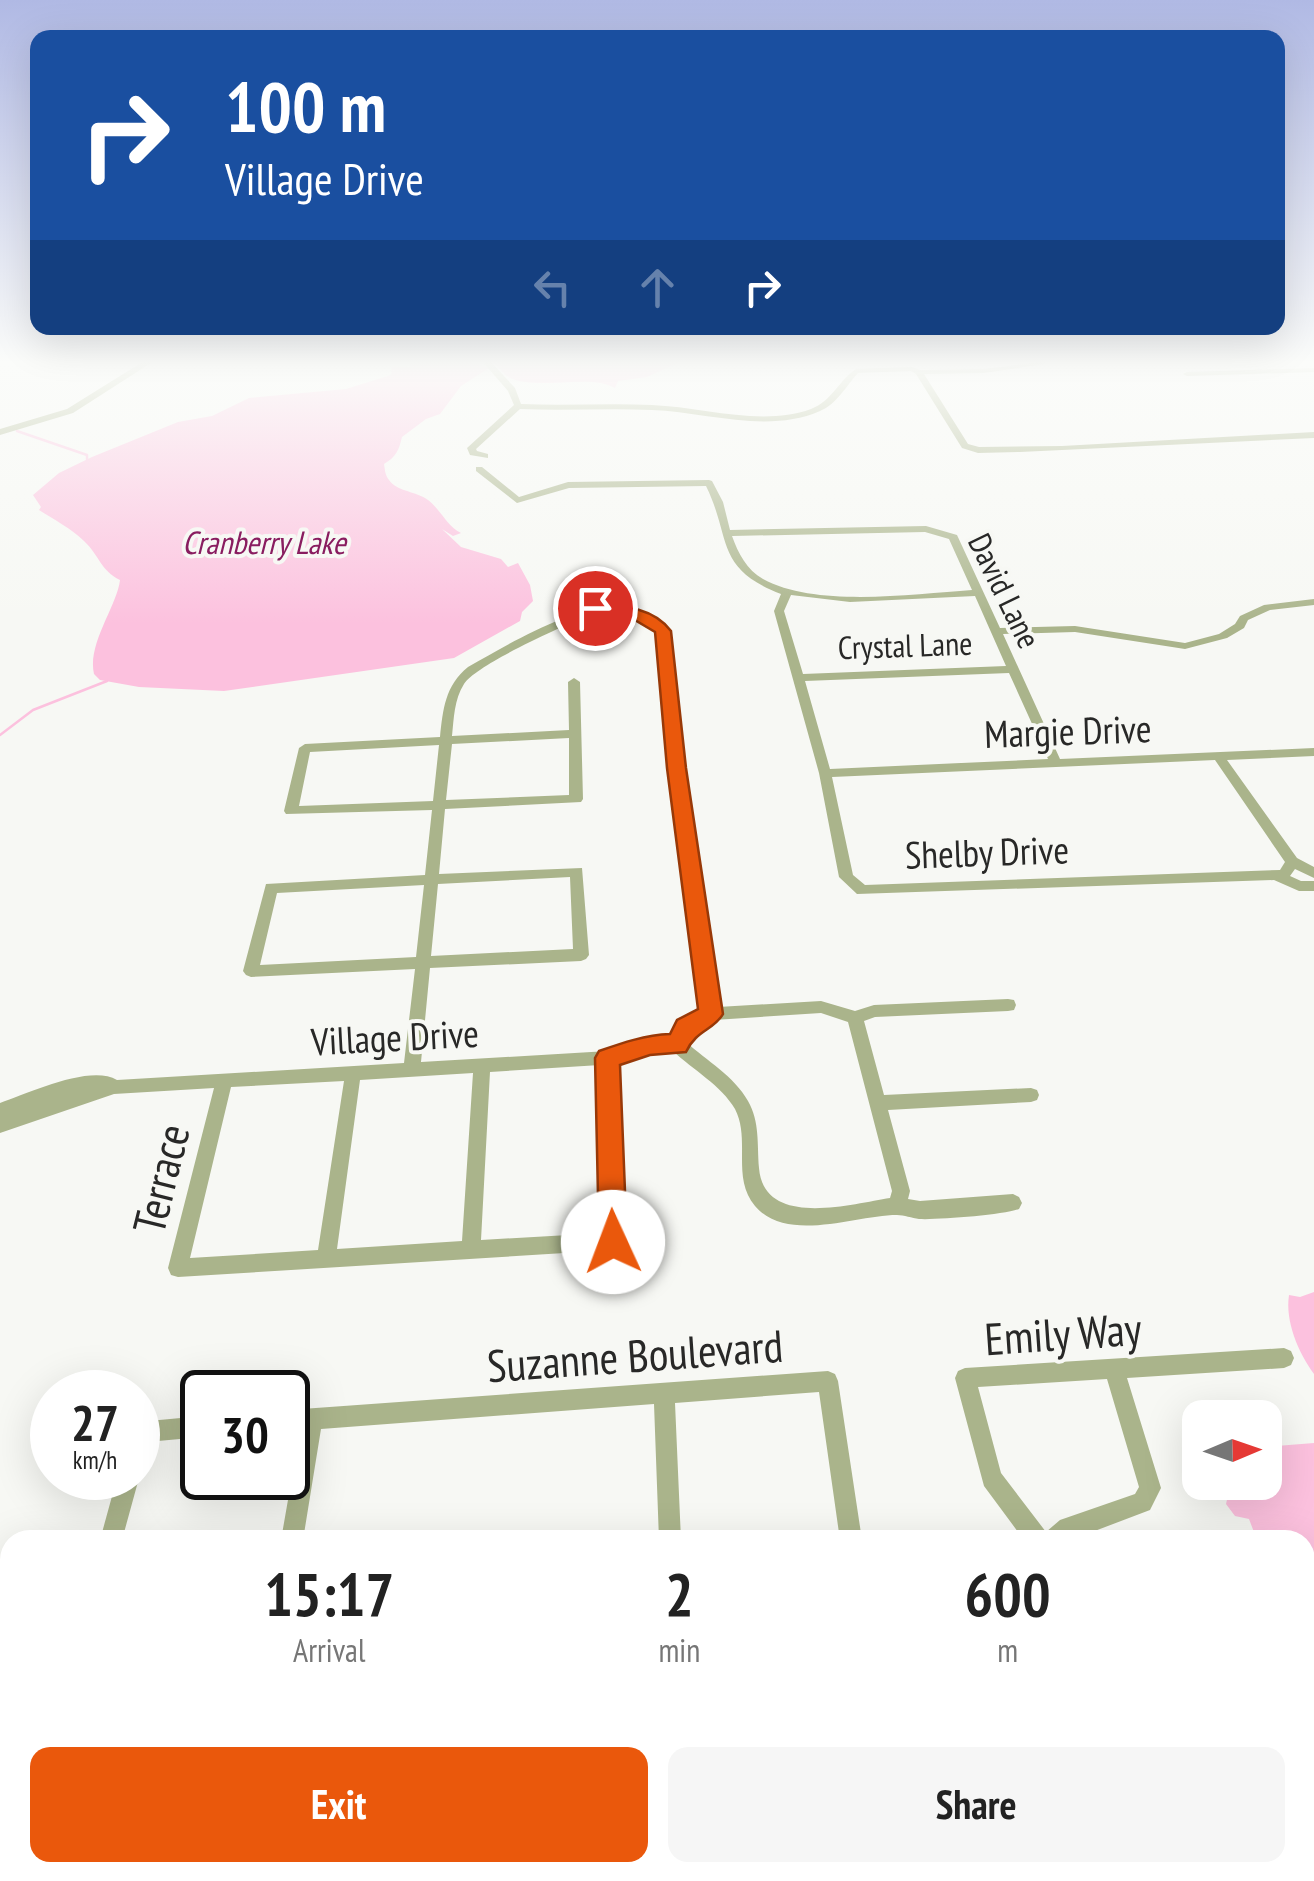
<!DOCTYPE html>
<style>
:root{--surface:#fff;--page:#f6f6f6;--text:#222;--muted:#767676;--accent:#ea580c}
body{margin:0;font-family:"PT Sans Narrow",sans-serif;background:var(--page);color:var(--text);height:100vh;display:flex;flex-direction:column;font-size:38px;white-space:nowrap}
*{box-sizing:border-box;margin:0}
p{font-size:32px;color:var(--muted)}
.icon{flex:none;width:55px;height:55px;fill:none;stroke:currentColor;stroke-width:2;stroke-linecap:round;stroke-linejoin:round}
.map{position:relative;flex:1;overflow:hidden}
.sheet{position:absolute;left:0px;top:1530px;width:1315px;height:352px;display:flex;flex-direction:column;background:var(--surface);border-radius:30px 30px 0 0;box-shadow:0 10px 40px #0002}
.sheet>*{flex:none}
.top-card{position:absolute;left:30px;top:30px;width:1255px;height:305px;border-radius:20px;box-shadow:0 10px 40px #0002;background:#1a4fa0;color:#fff;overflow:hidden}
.needle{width:65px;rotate:88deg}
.controls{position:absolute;left:1182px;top:1400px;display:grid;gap:20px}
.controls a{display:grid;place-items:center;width:100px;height:100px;border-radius:20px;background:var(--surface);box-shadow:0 10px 40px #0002;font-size:50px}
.speed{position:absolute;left:30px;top:1370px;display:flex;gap:20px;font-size:50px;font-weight:700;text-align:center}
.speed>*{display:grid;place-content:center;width:130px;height:130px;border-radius:50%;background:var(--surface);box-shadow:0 10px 40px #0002;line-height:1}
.speed small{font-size:25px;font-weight:400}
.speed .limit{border:5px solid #111;border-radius:15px;background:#fff;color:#111}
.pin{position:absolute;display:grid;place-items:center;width:85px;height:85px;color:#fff;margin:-42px;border:5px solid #fff;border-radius:50%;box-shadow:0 2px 10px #0007}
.me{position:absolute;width:110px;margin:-55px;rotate:358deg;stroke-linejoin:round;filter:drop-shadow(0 0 8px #0008)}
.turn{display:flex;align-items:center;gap:35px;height:210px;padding:0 30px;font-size:45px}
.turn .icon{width:130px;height:130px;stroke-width:2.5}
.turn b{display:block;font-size:70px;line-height:85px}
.lanes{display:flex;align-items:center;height:95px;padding:0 30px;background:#0003;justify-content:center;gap:50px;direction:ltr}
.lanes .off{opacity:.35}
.eta{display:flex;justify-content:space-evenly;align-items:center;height:170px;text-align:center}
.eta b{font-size:60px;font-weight:700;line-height:70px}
.primary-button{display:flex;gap:20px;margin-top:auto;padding:20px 30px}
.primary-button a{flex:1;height:115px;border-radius:20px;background:var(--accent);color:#fff;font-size:40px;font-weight:700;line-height:115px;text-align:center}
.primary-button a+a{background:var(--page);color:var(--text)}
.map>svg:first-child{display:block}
.water{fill:#fcc1de}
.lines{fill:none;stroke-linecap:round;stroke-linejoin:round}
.stream{stroke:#fcc1de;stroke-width:2.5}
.minor{fill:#aab48b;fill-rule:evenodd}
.route{fill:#ea580c;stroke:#983908;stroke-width:2.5}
.labels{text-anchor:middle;stroke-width:8;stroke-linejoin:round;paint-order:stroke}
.far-water-label{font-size:32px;font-style:italic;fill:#891d60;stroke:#f7f8f4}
.far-street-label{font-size:32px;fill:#282827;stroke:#f7f8f4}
.street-label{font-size:38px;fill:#282827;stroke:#f7f8f4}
.near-street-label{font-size:45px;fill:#282827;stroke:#f7f8f4}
</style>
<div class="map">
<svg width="1314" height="1881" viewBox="0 0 1314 1881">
<rect width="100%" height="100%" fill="#f7f8f4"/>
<g class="water">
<path d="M492 361H682L647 377 618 381 615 388C591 373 540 391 510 378 504 375 498 366 492 361Z"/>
<path d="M412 362 469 361 489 368 461 386 440 414 426 419 402 437C399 450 396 457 384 464 385 470 385 475 389 480 397 491 413 491 425 498 440 507 445 525 461 533L453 536 442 529 461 547 501 559 508 567 518 563 530 585 533 601 522 612 520 621 454 658 224 691 139 687 100 680 94 674C87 644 117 606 120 580 101 571 99 555 84 541 70 528 55 520 39 510L41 507 33 495 59 473 92 457 178 422 212 416 249 398 346 389 391 375 392 366 409 367Z"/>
<path d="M1314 1292V1374C1298 1352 1285 1321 1289 1295L1300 1297Z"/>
<path d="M1314 1443V1617L1305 1614V1540H1257L1249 1519 1235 1516 1226 1504 1229 1491 1223 1483 1265 1482V1447Z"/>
</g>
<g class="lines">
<g class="stream">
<path d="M17 431 87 455V459"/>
<path d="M0 735 33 710 107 681"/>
</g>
<g class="minor">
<path d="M144 361H154L73 413 0 435V429L67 409Z"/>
<path d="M482 361H490L515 388 521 404C565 406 608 403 652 405 703 407 762 427 811 409 832 401 839 380 856 369L912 367 920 370 984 369 1047 361 1044 364 984 373 924 374 968 444 979 447 1062 446 1314 432V438L1020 452 978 453 962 448 916 374 911 371 858 373C846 386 837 404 820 411 768 434 706 412 652 410 608 408 564 411 520 409L476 449 477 451 488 454V458L470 455 467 448 514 405 508 391Z"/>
<path d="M1314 368V372L1187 376 1183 374 1187 372Z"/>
<path d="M476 467H482L519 497 568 482 709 480 712 481 723 502 730 530 926 526 957 535 1000 628 1075 626 1185 643 1219 634 1235 624 1240 616 1264 605 1314 599V605L1270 610 1248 620 1244 628 1227 638 1185 649 1075 632 1003 634 1060 759 1314 748V756L1227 760 1297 858 1314 867V878L1295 869 1290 876 1301 881H1314V891H1299L1274 880 857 894 839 877 819 773 774 611 781 594C714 568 732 539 706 486L569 488 517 503 476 471ZM925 532 949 539 972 590C913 594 816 608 763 579 747 570 738 553 732 536ZM791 595 850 602 975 596 1006 666 803 674 784 611ZM1009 673 1048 759 830 769 805 681ZM1215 760 1285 862 1280 870 865 885 853 875 832 777Z"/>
<path d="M617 605C639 608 653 615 669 631L682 768 718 1007 821 1001 855 1011 874 1005 1008 999 1014 1000 1016 1005 1014 1010 1008 1011 875 1017 864 1021 884 1095 1031 1088 1037 1090 1039 1095 1037 1100 1031 1102 888 1110 910 1191 908 1199 920 1201 1013 1194 1019 1197 1022 1203 1019 1209C1003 1215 938 1220 919 1219 912 1218 904 1215 897 1215 856 1215 787 1244 755 1206 731 1177 751 1140 735 1109 721 1085 693 1070 673 1051L649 1052 616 1062 622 1241 620 1247 613 1250 178 1277 171 1275 168 1268 214 1088 114 1094 0 1133V1103C29 1093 90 1064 117 1080L404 1063 415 969 251 977 246 975 243 971 266 884 425 875 432 810 286 814 284 811 299 748 305 744 440 737C443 709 445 686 468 667 512 642 566 610 617 605ZM617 612C634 614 645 620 658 632L670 768 703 1011 680 1023 672 1037 649 1038 608 1051 421 1062 430 968 581 961 586 959 589 955 582 868 439 874 445 809 581 802 583 799 580 682 574 678 568 682 569 730 452 736C454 718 454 700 464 684 476 665 562 626 586 617 596 614 606 613 617 612ZM569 738V795L446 800 452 744ZM439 745 433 801 299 806 310 752ZM570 877 573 949 431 956 438 884ZM424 885 416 957 260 965 277 893ZM821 1013 848 1022 892 1191 890 1198C851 1204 764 1229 759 1168 757 1144 760 1122 748 1101 734 1076 707 1061 686 1042L692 1033 714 1020ZM600 1065 603 1233 481 1240 490 1072ZM473 1073 462 1241 337 1249 360 1080ZM344 1081 318 1250 190 1258 231 1087Z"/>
<path d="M1284 1348 1291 1351 1294 1358 1291 1365 1284 1368 1127 1378 1161 1488 1150 1510 1071 1540H1024L984 1486 955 1378 958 1371 965 1368ZM1107 1379 1139 1487 1135 1494 1060 1520 1046 1532 1001 1473 978 1387Z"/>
<path d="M828 1371 835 1374 838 1381 862 1540H840L819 1392 675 1403 681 1540H659L654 1404 321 1429 303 1540H281L300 1431H288V1410Z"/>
<path d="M202 1416V1437L147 1442 146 1447 138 1449V1422Z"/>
<path d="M138 1475 139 1478 122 1540H100L117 1478H138Z"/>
<path d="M11 1872H37L35 1881H9Z"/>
<path d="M224 1872H250L249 1881H223Z"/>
<rect x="674" y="1872" width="26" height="9"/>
<path d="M751 1872H865L862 1881H748Z"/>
<path d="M887 1872H913L914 1881H888Z"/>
<path d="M1071 1872H1097L1099 1881H1073Z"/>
</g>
</g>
<linearGradient id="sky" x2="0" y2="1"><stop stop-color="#b0b9e4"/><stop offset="0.58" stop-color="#fbfcfa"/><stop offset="1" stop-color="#fbfcfa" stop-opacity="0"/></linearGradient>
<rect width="1314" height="624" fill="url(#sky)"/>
<path class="route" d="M595 604C623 606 653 607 671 631L686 768 723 1014C714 1030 696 1030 686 1052L650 1055 620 1065 627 1242 623 1251 613 1255 603 1251 599 1242 595 1058 599 1051C622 1043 645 1035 670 1034L677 1020 698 1009 667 768 655 632 628 616 589 612V605Z"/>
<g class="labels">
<g class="far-water-label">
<text x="264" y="554">Cranberry Lake</text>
</g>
<g class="far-street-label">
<text transform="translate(1004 591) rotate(64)" y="11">David Lane</text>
<text transform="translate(905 646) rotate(-2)" y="11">Crystal Lane</text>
</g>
<g class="street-label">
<text transform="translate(1068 732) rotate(-2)" y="13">Margie Drive</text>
<text transform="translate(987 853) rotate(-2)" y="13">Shelby Drive</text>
<text transform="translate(395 1038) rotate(-3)" y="13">Village Drive</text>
</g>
<g class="near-street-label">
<text transform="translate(161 1179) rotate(-76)" y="16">Terrace</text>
<text transform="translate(1063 1334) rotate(-4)" y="16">Emily Way</text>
<text transform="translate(635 1356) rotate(-4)" y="16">Suzanne Boulevard</text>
</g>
</g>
</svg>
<div class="controls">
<a><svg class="needle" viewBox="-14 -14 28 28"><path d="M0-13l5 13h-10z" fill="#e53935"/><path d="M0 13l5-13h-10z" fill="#767676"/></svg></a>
</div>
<div class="speed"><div>27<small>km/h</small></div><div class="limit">30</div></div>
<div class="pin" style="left:595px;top:608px;background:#d93025"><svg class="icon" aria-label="arrive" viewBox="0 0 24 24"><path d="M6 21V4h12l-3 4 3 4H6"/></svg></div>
<svg class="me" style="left:613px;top:1242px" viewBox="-20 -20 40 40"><circle r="19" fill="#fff"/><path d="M0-13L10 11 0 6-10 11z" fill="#ea580c"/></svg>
<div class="top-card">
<div class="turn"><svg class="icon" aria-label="right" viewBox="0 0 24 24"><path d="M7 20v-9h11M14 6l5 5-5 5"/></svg><div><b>100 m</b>Village Drive</div></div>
<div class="lanes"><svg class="icon off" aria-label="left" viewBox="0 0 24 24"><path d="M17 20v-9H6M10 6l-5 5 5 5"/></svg><svg class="icon off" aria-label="ahead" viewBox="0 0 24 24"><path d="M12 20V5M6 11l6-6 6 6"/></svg><svg class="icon" aria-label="right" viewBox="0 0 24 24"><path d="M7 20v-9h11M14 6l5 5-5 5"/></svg></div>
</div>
<section class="sheet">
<div class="eta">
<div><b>15:17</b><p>Arrival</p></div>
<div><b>2</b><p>min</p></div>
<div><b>600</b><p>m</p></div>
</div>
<div class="primary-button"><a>Exit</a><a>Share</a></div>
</section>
</div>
